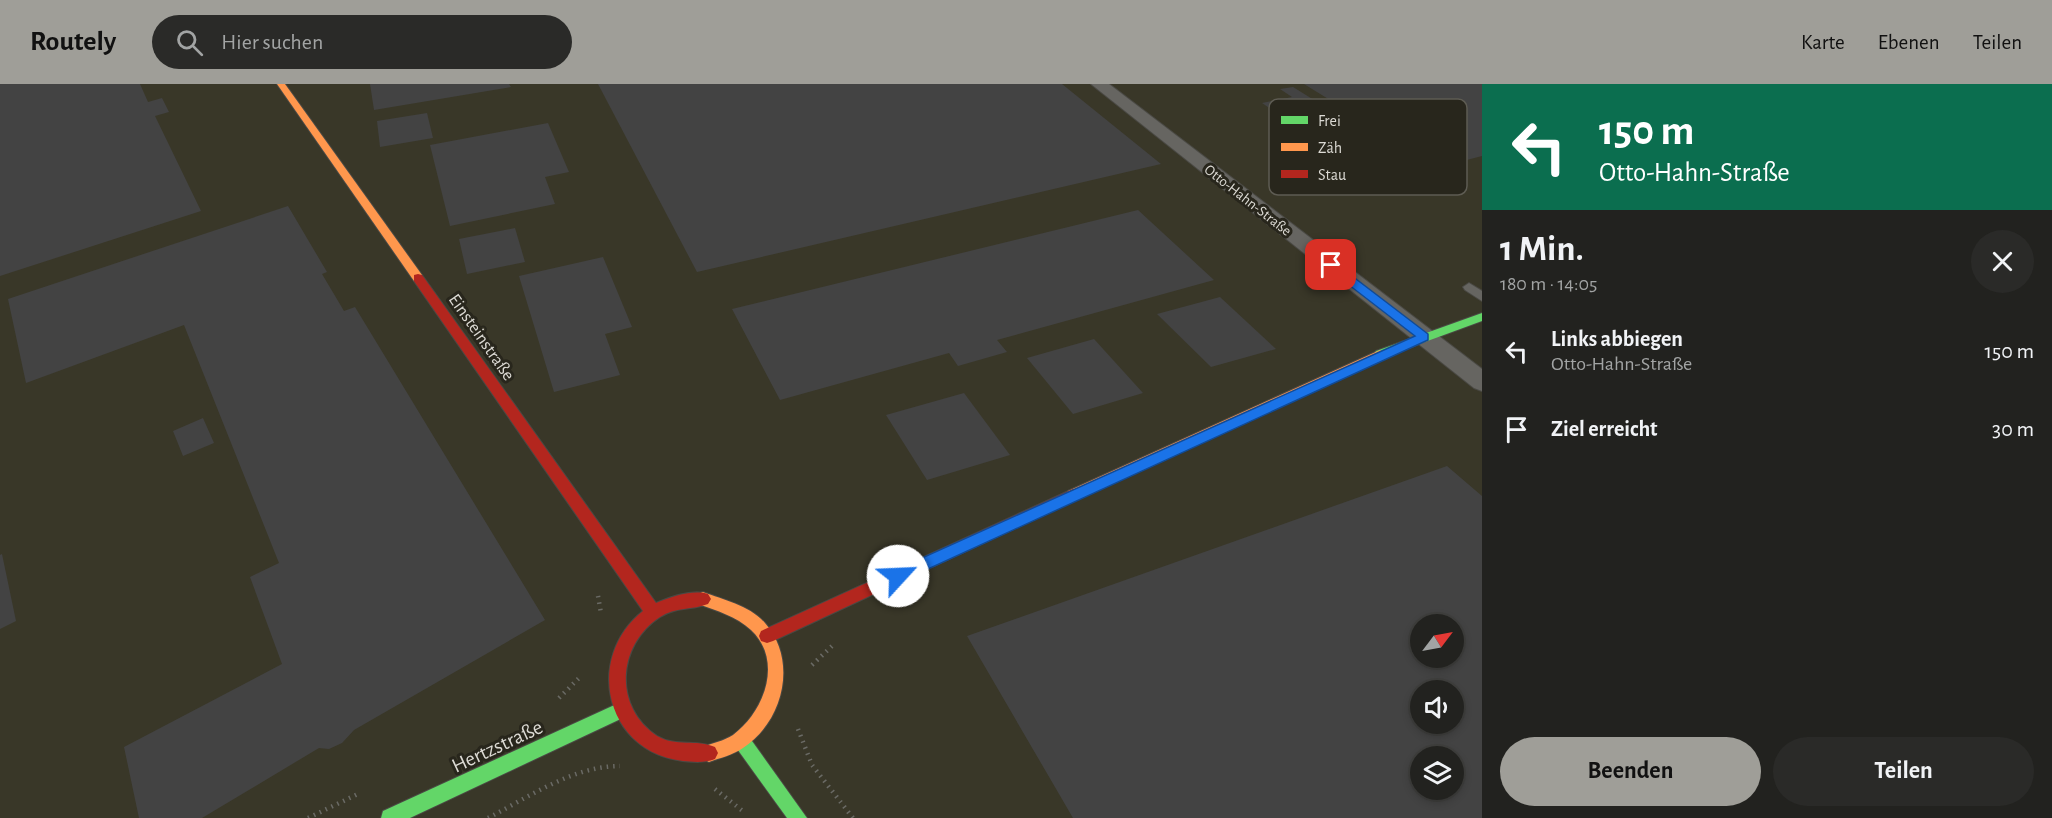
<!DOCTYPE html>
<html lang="de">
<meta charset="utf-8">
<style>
:root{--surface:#22221f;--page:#2a2a28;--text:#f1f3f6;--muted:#a2a4a4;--line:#3f3f3d;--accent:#9f9e98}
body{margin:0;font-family:"Alegreya Sans",sans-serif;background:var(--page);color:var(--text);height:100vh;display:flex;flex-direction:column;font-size:22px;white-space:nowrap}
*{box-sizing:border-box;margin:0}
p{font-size:20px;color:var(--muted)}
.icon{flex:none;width:33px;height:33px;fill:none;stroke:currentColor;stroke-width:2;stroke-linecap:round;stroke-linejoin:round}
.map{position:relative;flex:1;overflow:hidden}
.side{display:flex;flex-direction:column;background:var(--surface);width:570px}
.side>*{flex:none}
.hud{background:#0b6e4f;color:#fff;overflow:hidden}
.needle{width:39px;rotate:58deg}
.buttons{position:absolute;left:1410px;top:530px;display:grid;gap:12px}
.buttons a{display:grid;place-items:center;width:54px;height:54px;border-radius:50%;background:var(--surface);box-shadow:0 3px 9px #0003,0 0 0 2px var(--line);font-size:30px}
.pin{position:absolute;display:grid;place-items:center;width:51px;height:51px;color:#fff;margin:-26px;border-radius:12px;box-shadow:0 3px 9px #0006}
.me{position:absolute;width:66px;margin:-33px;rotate:65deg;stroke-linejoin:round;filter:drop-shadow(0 0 4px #0008)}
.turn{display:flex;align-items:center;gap:21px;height:126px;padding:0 18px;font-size:27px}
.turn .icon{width:78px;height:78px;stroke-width:2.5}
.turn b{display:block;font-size:42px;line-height:51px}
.round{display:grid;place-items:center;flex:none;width:63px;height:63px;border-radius:32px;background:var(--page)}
.summary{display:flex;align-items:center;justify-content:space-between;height:102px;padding:0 18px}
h1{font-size:36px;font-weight:600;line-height:45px}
.action{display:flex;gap:12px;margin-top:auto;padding:12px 18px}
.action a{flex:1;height:69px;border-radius:36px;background:var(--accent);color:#111;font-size:24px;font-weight:600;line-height:69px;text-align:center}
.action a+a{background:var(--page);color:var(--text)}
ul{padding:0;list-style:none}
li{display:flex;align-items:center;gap:18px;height:78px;padding:0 18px}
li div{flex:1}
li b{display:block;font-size:22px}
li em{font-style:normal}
header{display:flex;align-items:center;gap:36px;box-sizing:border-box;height:84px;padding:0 30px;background:var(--accent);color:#111}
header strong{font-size:28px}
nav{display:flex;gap:33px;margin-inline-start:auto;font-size:21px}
.search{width:420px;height:54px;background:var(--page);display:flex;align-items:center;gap:15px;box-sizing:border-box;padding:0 21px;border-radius:33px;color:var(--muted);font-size:22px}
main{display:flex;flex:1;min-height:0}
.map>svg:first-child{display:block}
.built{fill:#393728;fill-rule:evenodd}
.building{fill:#434343;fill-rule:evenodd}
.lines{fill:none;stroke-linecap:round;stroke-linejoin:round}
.lane-casing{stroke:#4a4944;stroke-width:2}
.street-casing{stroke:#4a4944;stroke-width:2}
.fast-casing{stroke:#4a4944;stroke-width:2}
.slow-casing{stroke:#4a4944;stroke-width:2}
.jam-casing{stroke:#4a4944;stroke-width:2}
.path{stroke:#6a6a65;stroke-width:4.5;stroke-dasharray:1.5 5;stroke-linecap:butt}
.lane{fill:#666561;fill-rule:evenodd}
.street{fill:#666561;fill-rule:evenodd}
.fast{fill:#63d668;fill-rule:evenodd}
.slow{fill:#ff974d;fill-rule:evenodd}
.jam{fill:#b3261e;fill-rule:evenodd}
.route{fill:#1a73e8;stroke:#114b97;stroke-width:1.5}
.labels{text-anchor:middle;stroke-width:6;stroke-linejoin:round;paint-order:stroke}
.far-street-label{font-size:15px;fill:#dcdad4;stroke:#28261c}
.street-label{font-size:18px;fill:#dcdad4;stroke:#28261c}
.near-street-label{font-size:21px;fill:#dcdad4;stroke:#28261c}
.key{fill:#28261c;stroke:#5e5c53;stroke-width:1.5}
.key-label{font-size:16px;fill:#dcdad4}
</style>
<header>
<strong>Routely</strong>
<div class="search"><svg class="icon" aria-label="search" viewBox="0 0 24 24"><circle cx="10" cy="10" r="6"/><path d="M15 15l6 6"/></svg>Hier suchen</div>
<nav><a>Karte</a><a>Ebenen</a><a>Teilen</a></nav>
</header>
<main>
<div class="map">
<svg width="1482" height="734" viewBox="0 0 1482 734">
<rect width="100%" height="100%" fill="#2e2e29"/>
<path class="built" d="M0 0H1482V734H0ZM1420 540H1454V573H1420ZM1420 606H1454V639H1420ZM1420 672H1454V705H1420Z"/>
<g class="building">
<path d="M0 0H140L148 18 162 14 169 28 155 32 201 127 0 192Z"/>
<path d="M370 0H509L511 3 374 26Z"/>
<path d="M598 0H1062L1161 80 697 188Z"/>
<path d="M1304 0H1482V72L1459 78 1390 36 1369 40Z"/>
<path d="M1293 3 1356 42 1312 53 1262 19 1292 13 1280 5Z"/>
<path d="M427 29 433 54 380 63 377 37Z"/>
<path d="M548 39 569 88 545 93 555 120 450 142 430 61Z"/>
<path d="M288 122 327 188 322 190 344 227 355 223 545 536 354 646 342 659 329 665 319 664 202 734H139L124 663 282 580 250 493 279 479 184 241 26 299 8 215Z"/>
<path d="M1138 126 1214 196 997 256 1007 268 958 282 949 269 780 316 732 225Z"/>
<path d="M515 144 525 178 467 190 459 155Z"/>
<path d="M603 173 632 243 605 250 620 291 554 308 519 192Z"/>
<path d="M1220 213 1276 265 1211 283 1157 230Z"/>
<path d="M1094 255 1143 309 1073 330 1027 274Z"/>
<path d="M964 309 1010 371 927 396 886 331Z"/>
<path d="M203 334 214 359 183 372 173 347Z"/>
<path d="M1447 382 1482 412V734H1073L967 552ZM1420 540H1454V573H1420ZM1420 606H1454V639H1420ZM1420 672H1454V705H1420Z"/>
<path d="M2 470 16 537 0 545V471Z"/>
</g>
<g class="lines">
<g class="lane-casing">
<path id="lane" d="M1469 199 1482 207V217L1465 206 1463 203Z"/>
</g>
<g class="street-casing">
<path id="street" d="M1091 0H1109L1482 285V307L1474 304Z"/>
</g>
<g class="fast-casing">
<g id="fast">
<path d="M1482 229V237L1384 273 1380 274 1374 270 1376 267Z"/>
<path d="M621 618 627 620 629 626 627 632 410 734H381L383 727Z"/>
<path d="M741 647 747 650 807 734H787L735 662 732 656 735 650Z"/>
</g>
</g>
<g class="slow-casing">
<g id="slow">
<path d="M277 0H285L422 191V197H414Z"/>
<path d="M1380 266 1386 270 1384 273 1078 415H1068L1066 411 1068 407Z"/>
<path d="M703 508C724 516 749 521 765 539 798 576 784 637 743 664 733 671 720 674 709 678L703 675 700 669 703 663C712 659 724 657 733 651 764 628 784 577 751 546 736 532 717 527 698 520L695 515 698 510Z"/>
</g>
</g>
<g class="jam-casing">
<g id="jam">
<path d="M418 190 422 191 656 519C670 513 693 505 708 510L711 515 708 520C693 526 675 523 660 533 617 561 613 623 657 652 675 663 697 655 715 663L718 669 715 675C705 679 694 678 683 677 605 668 584 574 643 527L414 197V191Z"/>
<path d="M1073 405 1078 407 1080 411 1078 415 773 557 767 559 761 557 759 552 761 547Z"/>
</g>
</g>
<g class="path">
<path d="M598 512 601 529"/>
<path d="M812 581 833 561"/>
<path d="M559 614 579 594"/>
<path d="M798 645 812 681 853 734"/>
<path d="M715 705 744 728"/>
<path d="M308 734 360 709"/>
<path d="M488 734C529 713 573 682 620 682"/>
</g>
<use href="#lane" class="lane"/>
<use href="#street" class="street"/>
<use href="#fast" class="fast"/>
<use href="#slow" class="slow"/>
<use href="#jam" class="jam"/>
</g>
<path class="route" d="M1327 179H1335L1428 250V256L904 496H893L891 492 893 487 1415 252 1327 184Z"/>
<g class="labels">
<g class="far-street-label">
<text transform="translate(1248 116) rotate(38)" y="5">Otto-Hahn-Straße</text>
</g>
<g class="street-label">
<text transform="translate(482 253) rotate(55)" y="6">Einsteinstraße</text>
</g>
<g class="near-street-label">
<text transform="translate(497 662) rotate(-25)" y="7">Hertzstraße</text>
</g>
</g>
<rect x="1269" y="15" width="198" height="96" rx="9" class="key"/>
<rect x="1281" y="32" width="27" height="8" fill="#63d668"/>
<rect x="1281" y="59" width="27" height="8" fill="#ff974d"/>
<rect x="1281" y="86" width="27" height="8" fill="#b3261e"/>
<g class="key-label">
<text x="1318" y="42">Frei</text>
<text x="1318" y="69">Zäh</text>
<text x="1318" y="96">Stau</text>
</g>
</svg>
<div class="buttons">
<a><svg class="needle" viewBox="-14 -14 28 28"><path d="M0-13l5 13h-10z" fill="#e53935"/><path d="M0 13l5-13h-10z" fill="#a2a4a4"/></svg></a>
<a><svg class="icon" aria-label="sound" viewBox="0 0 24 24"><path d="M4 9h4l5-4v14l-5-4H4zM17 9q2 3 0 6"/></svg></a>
<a><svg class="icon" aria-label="layers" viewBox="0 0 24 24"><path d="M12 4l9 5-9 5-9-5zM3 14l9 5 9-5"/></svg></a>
</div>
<div class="pin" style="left:1331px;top:181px;background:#d93025"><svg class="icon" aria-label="arrive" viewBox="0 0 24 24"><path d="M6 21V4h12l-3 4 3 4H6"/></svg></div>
<svg class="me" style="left:898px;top:492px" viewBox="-20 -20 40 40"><circle r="19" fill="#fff"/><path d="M0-13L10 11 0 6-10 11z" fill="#1a73e8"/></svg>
</div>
<section class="side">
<div class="hud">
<div class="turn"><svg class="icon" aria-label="left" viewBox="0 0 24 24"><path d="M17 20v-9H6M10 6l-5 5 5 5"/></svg><div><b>150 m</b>Otto-Hahn-Straße</div></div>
</div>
<div class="summary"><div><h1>1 Min.</h1><p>180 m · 14:05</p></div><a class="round"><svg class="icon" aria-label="close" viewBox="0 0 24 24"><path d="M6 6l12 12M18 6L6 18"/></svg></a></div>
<ul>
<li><svg class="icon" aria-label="left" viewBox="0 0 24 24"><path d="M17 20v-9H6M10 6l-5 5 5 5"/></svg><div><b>Links abbiegen</b><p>Otto-Hahn-Straße</p></div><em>150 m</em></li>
<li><svg class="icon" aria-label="arrive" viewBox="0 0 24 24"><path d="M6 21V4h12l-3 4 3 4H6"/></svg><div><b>Ziel erreicht</b></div><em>30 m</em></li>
</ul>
<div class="action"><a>Beenden</a><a>Teilen</a></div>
</section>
</main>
